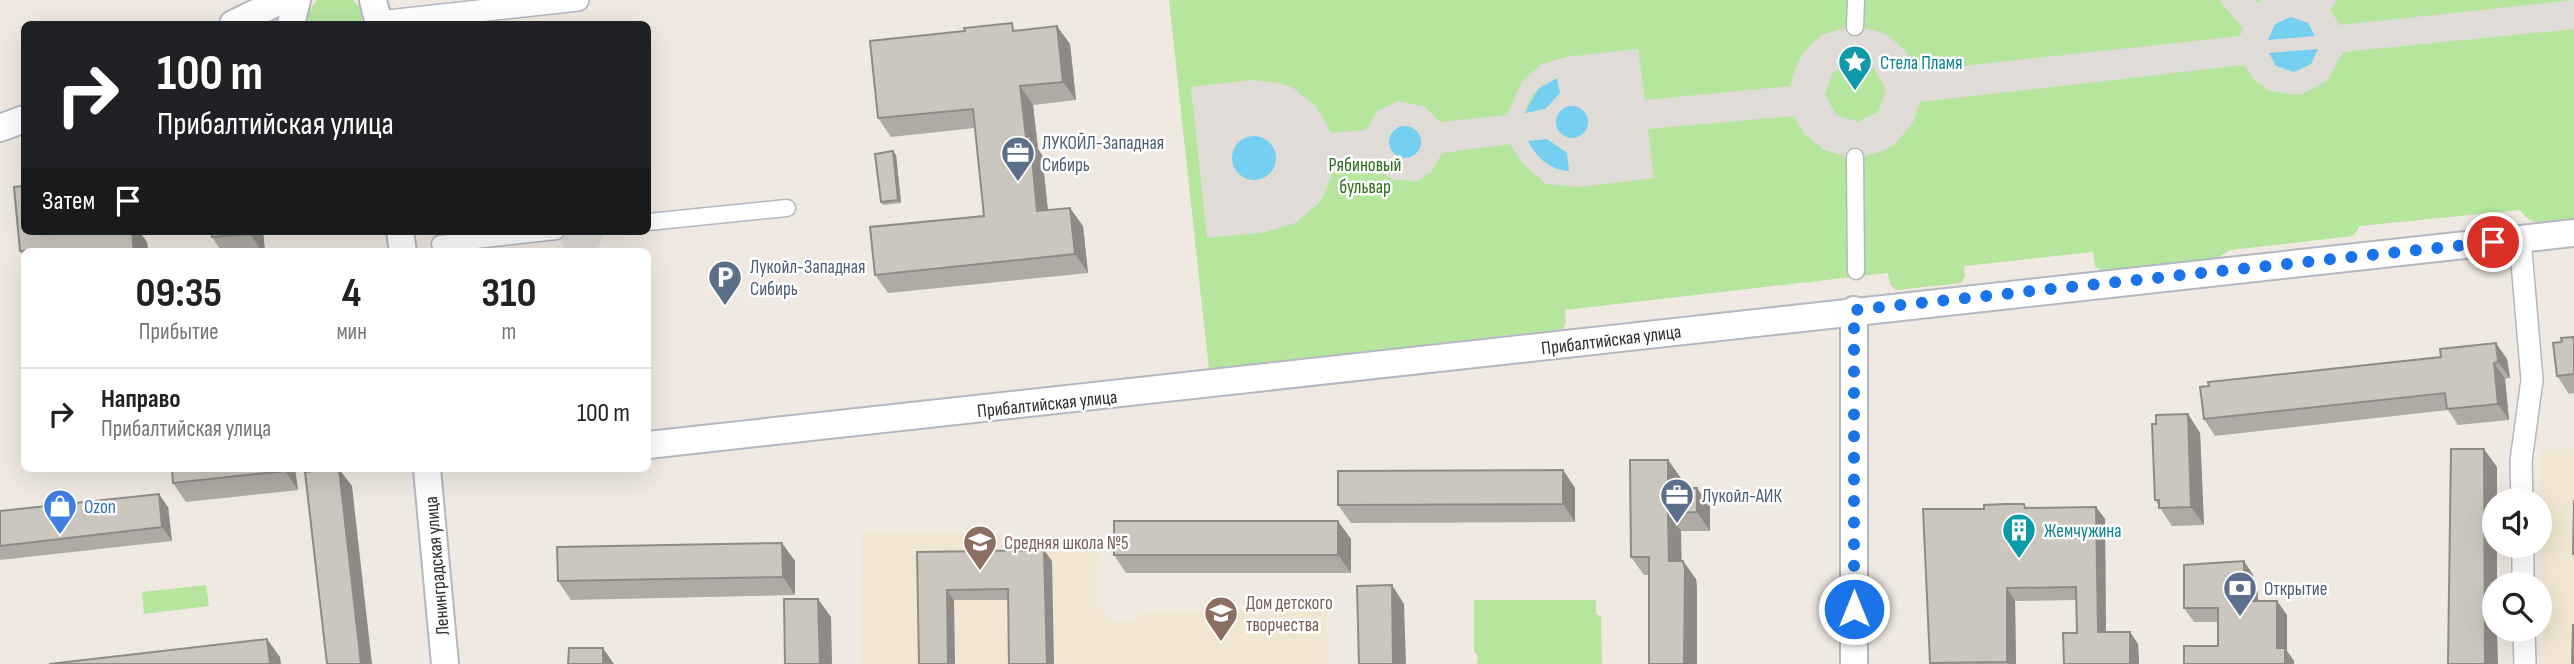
<!DOCTYPE html>
<html lang="ru">
<meta charset="utf-8">
<style>
:root{--surface:#fff;--page:#f6f6f6;--text:#222;--muted:#767676;--line:#e0e0e0}
body{margin:0;font-family:"Sofia Sans Condensed",sans-serif;background:var(--page);color:var(--text);height:100vh;display:flex;flex-direction:column;font-size:26px;white-space:nowrap}
*{box-sizing:border-box;margin:0}
p{font-size:23px;color:var(--muted)}
.icon{flex:none;width:38px;height:38px;fill:none;stroke:currentColor;stroke-width:2;stroke-linecap:round;stroke-linejoin:round}
.map{position:relative;flex:1;overflow:hidden}
.sheet{position:absolute;left:21px;top:248px;width:630px;height:224px;display:flex;flex-direction:column;background:var(--surface);border-radius:10px;box-shadow:0 7px 28px #0002}
.sheet>*{flex:none}
.banner{position:absolute;left:21px;top:21px;width:630px;height:214px;border-radius:10px;box-shadow:0 7px 28px #0002;background:#202124;color:#fff;overflow:hidden}
.fabs{position:absolute;left:2482px;top:488px;display:grid;gap:14px}
.fabs a{display:grid;place-items:center;width:70px;height:70px;border-radius:50%;background:var(--surface);box-shadow:0 7px 28px #0002;font-size:35px}
.pin{position:absolute;display:grid;place-items:center;width:60px;height:60px;color:#fff;margin:-30px;border:4px solid #fff;border-radius:50%;box-shadow:0 2px 7px #0007}
.me{position:absolute;width:77px;margin:-38px;rotate:0deg;stroke-linejoin:round;filter:drop-shadow(0 0 5px #0008)}
.turn{display:flex;align-items:center;gap:24px;height:147px;padding:0 21px;font-size:32px}
.turn .icon{width:91px;height:91px;stroke-width:2.5}
.turn b{display:block;font-size:49px;line-height:60px}
.then{display:flex;align-items:center;height:66px;padding:0 21px;background:#0003;gap:14px;font-size:26px}
.eta{display:flex;justify-content:space-evenly;align-items:center;height:119px;text-align:center}
.eta b{font-size:42px;font-weight:700;line-height:49px}
ul{padding:0;list-style:none}
li{display:flex;align-items:center;gap:21px;height:91px;padding:0 21px;border-top:2px solid var(--line)}
li div{flex:1}
li b{display:block;font-size:26px}
li em{font-style:normal}
.map>svg:first-child{display:block}
.education{fill:#f0e6d1}
.green{fill:#b6e59e}
.plaza{fill:#dfdcd8;fill-rule:evenodd}
.water{fill:#75cff0}
.lines{fill:none;stroke-linecap:round;stroke-linejoin:round}
.pedestrian-casing{stroke:#b4b7c1;stroke-width:19}
.minor-casing{stroke:#b4b7c1;stroke-width:24}
.tertiary-casing{stroke:#b4b7c1;stroke-width:30}
.pedestrian{stroke:#fff;stroke-width:16}
.minor{stroke:#fff;stroke-width:21}
.tertiary{stroke:#fff;stroke-width:26}
.wall{fill:#afaba4}
.shaded-wall{fill:#8e8b86}
.building{fill:#cbc7bf;stroke:#8e8b86;stroke-width:2}
.route{stroke:#1a73e8;stroke-width:12;stroke-dasharray:0 21.6}
.labels{text-anchor:middle;stroke-width:5;stroke-linejoin:round;paint-order:stroke}
.culture-label{font-size:19px;fill:#0d838f;stroke:#fff;text-anchor:start}
.service-label{font-size:19px;fill:#4e5e75;stroke:#fff;text-anchor:start}
.park-label{font-size:19px;fill:#2c6e1b;stroke:#fff}
.street-label{font-size:19px;fill:#2e2e2e;stroke:#fff}
.shop-label{font-size:19px;fill:#366cbe;stroke:#fff;text-anchor:start}
.education-label{font-size:19px;fill:#785e54;stroke:#fff;text-anchor:start}
</style>
<div class="map">
<svg width="2574" height="664" viewBox="0 0 2574 664">
<rect width="100%" height="100%" fill="#efe9e1"/>
<g class="education">
<path d="M2574 449V664H2545L2540 450Z"/>
<path d="M862 531 1098 537 1097 606 1114 622H1137L1139 611H1327V664H861Z"/>
</g>
<g class="green">
<path d="M317 0H353L360 8 363 24H307L308 13Z"/>
<path d="M1169 0H2574V220C2552 223 2534 230 2520 210L2360 226 2353 236 2230 250 2212 261 2101 271 2095 266 2093 252 1964 266 1965 277 1961 283 1896 290 1890 284 1888 273 1565 310 1566 322 1563 329 1209 370Z"/>
<path d="M206 585 209 606 144 614 142 592Z"/>
<path d="M1474 600H1596V614L1601 617 1602 664H1477L1478 656 1474 652Z"/>
</g>
<g class="plaza">
<path d="M2219 0H2254L2258 3 2262 0H2337L2330 10 2340 25 2574 0V29L2343 52 2327 81 2300 95 2270 91 2254 80 2244 65 1920 102 1913 122 1897 142 1886 150 1862 157H1849L1824 150 1804 134 1794 116 1648 129 1654 178 1580 187 1546 184 1522 163 1510 144 1442 153 1432 171 1417 181 1393 180 1367 162H1335L1326 191 1318 204 1295 223 1266 232 1207 238 1191 87 1250 80 1279 83 1293 88 1316 106 1331 133 1366 130 1378 110 1399 101 1425 107 1440 122 1507 115 1522 81 1542 64 1566 57 1638 49 1645 100 1790 86 1798 61 1813 42 1824 34 1849 27 1874 30 1886 34 1905 50 1917 71 2240 36 2243 28ZM1853 62 1875 69 1886 90 1878 112 1858 122 1836 115 1825 95 1832 73ZM1545 83 1560 93 1545 109 1525 113 1531 97Z"/>
<path d="M556 231H605L599 245 589 252H571L564 248Z"/>
</g>
<g class="water">
<path d="M2291 17 2308 23 2315 36 2268 40 2275 24Z"/>
<path d="M2318 49 2311 64 2294 72 2276 66 2269 53Z"/>
<path d="M1557 78 1560 93 1545 109 1525 113 1538 89Z"/>
<circle cx="1572" cy="122" r="16"/>
<circle cx="1405" cy="142" r="16"/>
<circle cx="1254" cy="158" r="22"/>
<path d="M1547 139 1567 153 1569 171C1550 170 1537 158 1528 141Z"/>
</g>
<g class="lines">
<g class="pedestrian-casing">
<g id="pedestrian">
<path d="M1855 27 1856 0"/>
<path d="M1855 157 1856 271"/>
<path d="M648 222 787 208"/>
<path d="M440 244 556 231"/>
</g>
</g>
<g class="minor-casing">
<g id="minor">
<path d="M379 22 578 0"/>
<path d="M2520 239 2532 380 2521 461 2522 500"/>
<path d="M2523 546V584"/>
<path d="M2524 630 2525 664"/>
</g>
</g>
<g class="tertiary-casing">
<g id="tertiary">
<path d="M373 0 379 24"/>
<path d="M233 24 282 0"/>
<path d="M291 24 297 0"/>
<path d="M0 128 24 119"/>
<path d="M400 231 403 252"/>
<path d="M1854 310V664"/>
<path d="M648 445 2574 233"/>
<path d="M427 469 445 664"/>
</g>
</g>
<use href="#pedestrian" class="pedestrian"/>
<use href="#minor" class="minor"/>
<use href="#tertiary" class="tertiary"/>
</g>
<g class="wall">
<path d="M1018 30 1070 44 1076 100 1033 105 1038 149 1042 155 1048 210 1083 226 1088 273 888 293 875 275 984 216 975 128 891 137 878 118Z"/>
<path d="M896 155 901 203 883 205 881 202Z"/>
<path d="M24 231 147 242 148 252H24V257L20 251Z"/>
<path d="M263 231 265 252H222L212 237Z"/>
<path d="M2574 337V393L2569 394 2557 376 2562 342Z"/>
<path d="M2507 359 2510 378 2505 379 2509 420 2458 425 2448 410 2215 436 2204 419Z"/>
<path d="M2188 414 2200 433 2204 525 2172 526 2155 500 2156 424Z"/>
<path d="M295 469 298 490 186 502 173 483Z"/>
<path d="M1563 470 1575 488V522L1351 523 1338 505Z"/>
<path d="M1681 478V489L1710 507V531H1681V561H1683L1696 579 1697 588 1649 575H1644L1631 557Z"/>
<path d="M168 507 172 541 0 560V511Z"/>
<path d="M2096 507 2105 519 2106 632H2130L2138 644 2139 664H2064L2077 633 2076 600 2015 601 2016 664H1931L1930 663 2027 508Z"/>
<path d="M1351 539V573H1126L1114 555Z"/>
<path d="M917 552 1052 561 1008 600H954Z"/>
<path d="M795 561V595L571 600 558 581Z"/>
<path d="M2244 561 2253 575V585L2258 592V601H2277L2287 615V651L2294 661 2218 646V622H2194L2184 608Z"/>
</g>
<g class="shaded-wall">
<path d="M1057 26 1070 44 1076 100 1063 82Z"/>
<path d="M1020 86 1033 105 1038 149 1042 155 1050 230 1037 211Z"/>
<path d="M893 151 896 155 901 203 898 200Z"/>
<path d="M1070 208 1083 226 1088 273 1075 254Z"/>
<path d="M132 231H139L147 242 148 252H134Z"/>
<path d="M249 231H263L265 252H262L250 234Z"/>
<path d="M2496 343 2507 359 2510 378 2498 362Z"/>
<path d="M2494 363 2505 379 2509 420 2498 404Z"/>
<path d="M2188 414 2200 433 2204 525 2191 507Z"/>
<path d="M2484 449 2497 467V500H2494V546H2497V584H2494V630H2497L2498 664H2485Z"/>
<path d="M1668 460 1681 478V507L1668 489Z"/>
<path d="M285 469H295L298 490 285 471Z"/>
<path d="M339 469 352 486 372 664H361Z"/>
<path d="M1563 470 1575 488V522L1563 504Z"/>
<path d="M1697 488 1710 507V531L1697 512Z"/>
<path d="M159 494 168 507 172 541 162 527Z"/>
<path d="M2096 507 2105 519 2106 645 2098 632Z"/>
<path d="M1668 513 1681 531 1682 579 1669 561Z"/>
<path d="M1338 521 1351 539V573L1338 555Z"/>
<path d="M782 543 795 561V595L783 577Z"/>
<path d="M1044 550 1052 561 1054 664H1047Z"/>
<path d="M1683 561 1696 579 1697 588V664H1684Z"/>
<path d="M2244 561 2253 575V585L2258 592V615L2249 601 2244 579Z"/>
<path d="M1392 585 1404 604 1406 664H1393Z"/>
<path d="M2007 588 2015 601 2016 664H2009L2007 662Z"/>
<path d="M947 590 954 600 955 664H948Z"/>
<path d="M818 599 831 617 832 664H820Z"/>
<path d="M2277 601 2287 615V651L2294 661V664H2285L2277 648Z"/>
<path d="M2130 632 2138 644 2139 664H2130Z"/>
<path d="M267 639 280 657 281 664H270Z"/>
<path d="M603 648 614 664H603Z"/>
</g>
<g class="building">
<path d="M1012 23 1013 31 1057 26 1063 82 1020 86 1026 137 1030 136 1037 211 1070 208 1075 254 875 275 870 227 984 216 973 109 878 118 870 41 965 31 964 28Z"/>
<path d="M893 151 898 200 881 202 875 154Z"/>
<path d="M24 186V231H132L134 252H36V250L20 251 14 187Z"/>
<path d="M211 231H249L250 234 212 237Z"/>
<path d="M2574 337V374L2557 376 2553 343 2562 342 2561 338Z"/>
<path d="M2496 343 2498 362 2494 363 2498 404 2447 409 2445 393 2204 419 2200 387 2209 386 2208 382 2441 357 2440 349Z"/>
<path d="M2188 414 2191 507 2159 508V500H2155L2152 424H2156V415Z"/>
<path d="M2451 449H2484L2485 664H2448Z"/>
<path d="M1630 460H1668V489L1697 488V512L1668 513 1669 561H1683L1685 569 1684 664H1649V557H1631Z"/>
<path d="M172 469H285V471L173 483Z"/>
<path d="M329 469H339L361 664H327L305 472Z"/>
<path d="M1563 470V504L1338 505V471Z"/>
<path d="M159 494 162 527 0 546V511Z"/>
<path d="M2574 500V554H2573Z"/>
<path d="M2005 504H2024L2025 508 2096 507 2098 632H2130V664H2064L2063 633H2077L2076 587 2007 588V662L1930 663 1923 509H1984V505Z"/>
<rect x="1114" y="521" width="224" height="34"/>
<path d="M782 543 783 577 558 581 557 547Z"/>
<path d="M1044 550 1047 664H1009L1008 589 947 590 948 664H919L917 552Z"/>
<path d="M2244 561V579L2249 578V601H2277V648H2285V664H2184V646H2218V608H2184V565Z"/>
<path d="M1392 585 1393 664H1359L1357 586Z"/>
<path d="M784 599H818L820 664H785Z"/>
<path d="M2573 625H2574V664H2572Z"/>
<path d="M267 639 270 664H49Z"/>
<path d="M569 648H603V664H568Z"/>
</g>
<g class="lines">
<path class="route" d="M1854 609V310L2493 242"/>
</g>
<defs>
<g id="sight-pin" transform="scale(1.75)"><path d="M0 17L-7.5 6A9.5 9.5 0 1 1 7.5 6Z" fill="#0f9aa8" stroke="#fff"/><path d="M0-6L1.8-2.2L6-1.7L2.9 1.2L3.7 5.4L0 3.3L-3.7 5.4L-2.9 1.2L-6-1.7L-1.8-2.2Z" fill="#fff"/></g>
<g id="office-pin" transform="scale(1.75)"><path d="M0 17L-7.5 6A9.5 9.5 0 1 1 7.5 6Z" fill="#5c6f8a" stroke="#fff"/><path d="M-6-3h4V-5.5h4V-3h4V5H-6ZM-1-4.5V-3h2v-1.5ZM-6 0V1H6V0Z" fill="#fff"/></g>
<g id="parking-pin" transform="scale(1.75)"><path d="M0 17L-7.5 6A9.5 9.5 0 1 1 7.5 6Z" fill="#5c6f8a" stroke="#fff"/><path d="M-3.5-5.5H1a3.5 3.5 0 0 1 0 7H-1V5.5H-3.5ZM-1-3.4V-.6H.8a1.4 1.4 0 0 0 0-2.8Z" fill="#fff"/></g>
<g id="shop-pin" transform="scale(1.75)"><path d="M0 17L-7.5 6A9.5 9.5 0 1 1 7.5 6Z" fill="#3f7fe0" stroke="#fff"/><path d="M-5-2.5h2.3a2.7 3.5 0 0 1 5.4 0H5L5.5 6h-11ZM-1.5-2.5h3a1.5 2.3 0 0 0-3 0Z" fill="#fff"/></g>
<g id="building-pin" transform="scale(1.75)"><path d="M0 17L-7.5 6A9.5 9.5 0 1 1 7.5 6Z" fill="#0f9aa8" stroke="#fff"/><path d="M-4-6H4V6H1V3H-1V6H-4ZM-2.5-4.3h1.7v1.8h-1.7ZM.8-4.3h1.7v1.8H.8ZM-2.5-1h1.7V.8h-1.7ZM.8-1h1.7V.8H.8Z" fill="#fff"/></g>
<g id="school-pin" transform="scale(1.75)"><path d="M0 17L-7.5 6A9.5 9.5 0 1 1 7.5 6Z" fill="#8d6e63" stroke="#fff"/><path d="M0-5L7-2L0 1L-7-2ZM-4 1L0 2.5L4 1V4Q0 6-4 4Z" fill="#fff"/></g>
<g id="bank-pin" transform="scale(1.75)"><path d="M0 17L-7.5 6A9.5 9.5 0 1 1 7.5 6Z" fill="#5c6f8a" stroke="#fff"/><path d="M-6-4H6V4H-6ZM0-2.3a2.3 2.3 0 1 0 0 4.6a2.3 2.3 0 1 0 0-4.6Z" fill="#fff"/></g>
</defs>
<g fill-rule="evenodd">
<use href="#sight-pin" x="1855" y="62"/>
<use href="#office-pin" x="1018" y="153"/>
<use href="#parking-pin" x="725" y="277"/>
<use href="#office-pin" x="1677" y="495"/>
<use href="#shop-pin" x="60" y="506"/>
<use href="#building-pin" x="2019" y="530"/>
<use href="#school-pin" x="980" y="542"/>
<use href="#bank-pin" x="2240" y="588"/>
<use href="#school-pin" x="1221" y="613"/>
</g>
<g class="labels">
<g class="culture-label">
<text x="1880" y="69">Стела Пламя</text>
<text x="2044" y="537">Жемчужина</text>
</g>
<g class="service-label">
<text x="1042" y="149">ЛУКОЙЛ-Западная<tspan x="1042" dy="22">Сибирь</tspan></text>
<text x="750" y="273">Лукойл-Западная<tspan x="750" dy="22">Сибирь</tspan></text>
<text x="1702" y="502">Лукойл-АИК</text>
<text x="2264" y="595">Открытие</text>
</g>
<g class="park-label">
<text x="1365" y="171">Рябиновый<tspan x="1365" dy="22">бульвар</tspan></text>
</g>
<g class="street-label">
<text transform="translate(1611 339) rotate(-7)" y="7">Прибалтийская улица</text>
<text transform="translate(1047 403) rotate(-6)" y="7">Прибалтийская улица</text>
<text transform="translate(436 566) rotate(-95)" y="7">Ленинградская улица</text>
</g>
<g class="shop-label">
<text x="84" y="513">Ozon</text>
</g>
<g class="education-label">
<text x="1004" y="549">Средняя школа №5</text>
<text x="1246" y="609">Дом детского<tspan x="1246" dy="22">творчества</tspan></text>
</g>
</g>
</svg>
<div class="fabs">
<a><svg class="icon" aria-label="sound" viewBox="0 0 24 24"><path d="M4 9h4l5-4v14l-5-4H4zM17 9q2 3 0 6"/></svg></a>
<a><svg class="icon" aria-label="search" viewBox="0 0 24 24"><circle cx="10" cy="10" r="6"/><path d="M15 15l6 6"/></svg></a>
</div>
<div class="pin" style="left:2493px;top:242px;background:#d93025"><svg class="icon" aria-label="arrive" viewBox="0 0 24 24"><path d="M6 21V4h12l-3 4 3 4H6"/></svg></div>
<svg class="me" style="left:1854px;top:609px" viewBox="-20 -20 40 40"><circle r="17" fill="#1a73e8" stroke="#fff" stroke-width="3"/><path d="M0-11L8 9 0 5-8 9z" fill="#fff"/></svg>
<div class="banner">
<div class="turn"><svg class="icon" aria-label="right" viewBox="0 0 24 24"><path d="M7 20v-9h11M14 6l5 5-5 5"/></svg><div><b>100 m</b>Прибалтийская улица</div></div>
<div class="then">Затем<svg class="icon" aria-label="arrive" viewBox="0 0 24 24"><path d="M6 21V4h12l-3 4 3 4H6"/></svg></div>
</div>
<section class="sheet">
<div class="eta">
<div><b>09:35</b><p>Прибытие</p></div>
<div><b>4</b><p>мин</p></div>
<div><b>310</b><p>m</p></div>
</div>
<ul>
<li><svg class="icon" aria-label="right" viewBox="0 0 24 24"><path d="M7 20v-9h11M14 6l5 5-5 5"/></svg><div><b>Направо</b><p>Прибалтийская улица</p></div><em>100 m</em></li>
</ul>
</section>
</div>
